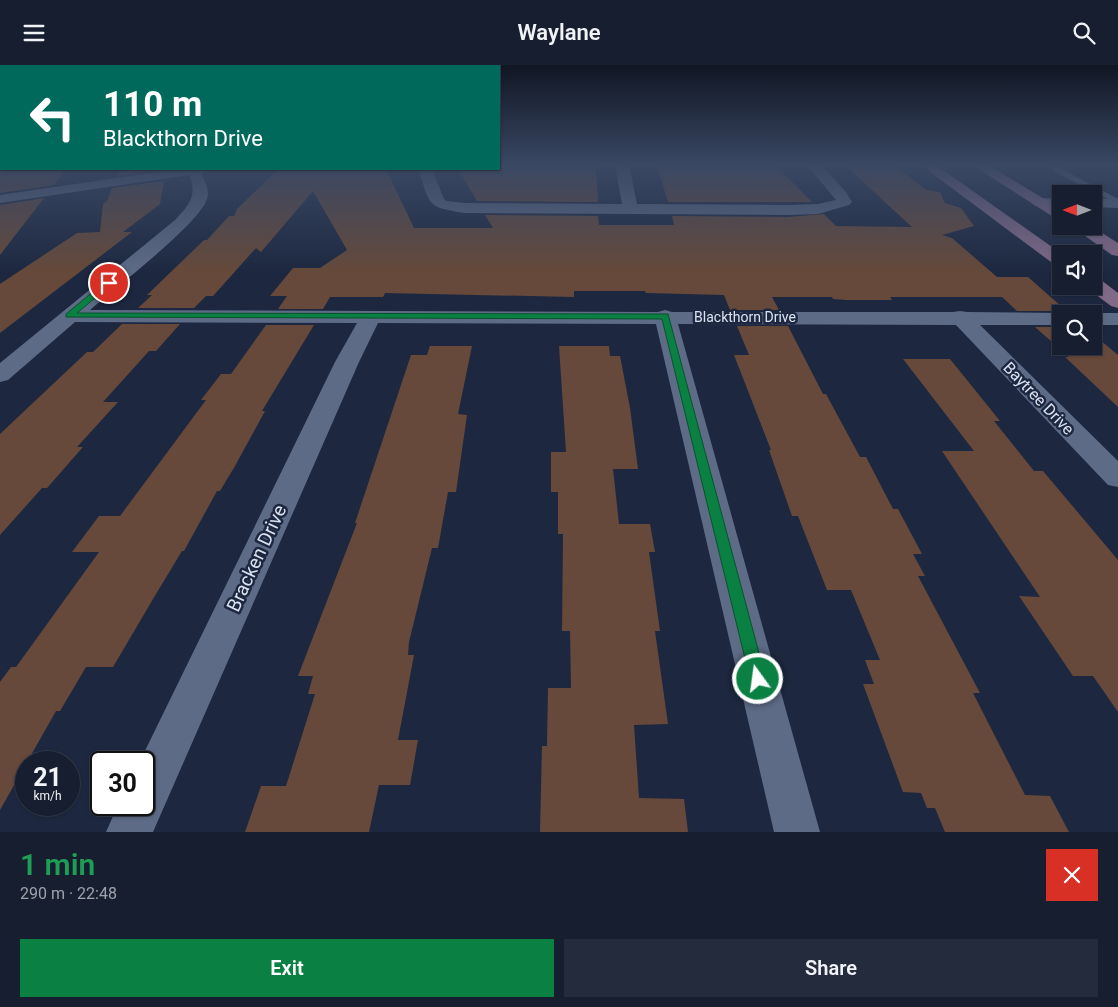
<!DOCTYPE html>
<meta charset="utf-8">
<style>
:root{--surface:#161e30;--page:#232b3c;--text:#f1f3f6;--muted:#9ea2ab;--line:#353c4c;--accent:#0b8043}
body{margin:0;font-family:Roboto,sans-serif;background:var(--page);color:var(--text);height:100vh;display:flex;flex-direction:column;font-size:19px;white-space:nowrap}
*{box-sizing:border-box;margin:0}
p{font-size:16px;color:var(--muted)}
.icon{flex:none;width:28px;height:28px;fill:none;stroke:currentColor;stroke-width:2;stroke-linecap:round;stroke-linejoin:round}
.map{position:relative;height:767px;overflow:hidden}
.sheet{display:flex;flex-direction:column;background:var(--surface);flex:1}
.sheet>*{flex:none}
.guide{position:absolute;left:0px;top:0px;width:500px;height:105px;box-shadow:0 1px 4px #0004,0 0 0 1px var(--line);background:#00695c;color:#fff;overflow:hidden}
.needle{width:32px;rotate:270deg}
.fabs{position:absolute;left:1052px;top:120px;display:grid;gap:10px}
.fabs a{display:grid;place-items:center;width:50px;height:50px;border-radius:0px;background:var(--surface);box-shadow:0 1px 4px #0004,0 0 0 1px var(--line);font-size:25px}
.speed{position:absolute;left:15px;top:686px;display:flex;gap:10px;font-size:25px;font-weight:700;text-align:center}
.speed>*{display:grid;place-content:center;width:65px;height:65px;border-radius:50%;background:var(--surface);box-shadow:0 1px 4px #0004,0 0 0 1px var(--line);line-height:1}
.speed small{font-size:12px;font-weight:400}
.speed .limit{border:2px solid #111;border-radius:8px;background:#fff;color:#111}
.pin{position:absolute;display:grid;place-items:center;width:42px;height:42px;color:#fff;margin:-21px;border:2px solid #fff;border-radius:50%;box-shadow:0 1px 5px #0007}
.me{position:absolute;width:55px;margin:-28px;rotate:346deg;stroke-linejoin:round;filter:drop-shadow(0 0 4px #0008)}
.turn{display:flex;align-items:center;gap:18px;height:105px;padding:0 20px;font-size:22px}
.turn .icon{width:65px;height:65px;stroke-width:2.5}
.turn b{display:block;font-size:35px;line-height:42px}
.round{display:grid;place-items:center;flex:none;width:52px;height:52px;border-radius:0px;background:var(--page)}
.summary{display:flex;align-items:center;justify-content:space-between;height:85px;padding:0 20px}
h1{font-size:30px;font-weight:600;line-height:38px;color:#1e9e55}
.action{display:flex;gap:10px;margin-top:auto;padding:10px 20px}
.action a{flex:1;height:58px;border-radius:0px;background:var(--accent);color:#fff;font-size:20px;font-weight:600;line-height:58px;text-align:center}
.action a+a{background:var(--page);color:var(--text)}
header{display:flex;justify-content:space-between;align-items:center;height:65px;padding:0 20px;background:var(--surface);font-size:22px;font-weight:600}
.map>svg:first-child{display:block}
.building{fill:#66493a}
.lines{fill:none;stroke-linecap:round;stroke-linejoin:round}
.service{fill:#5e6b87;fill-rule:evenodd}
.minor{fill:#5e6b87;fill-rule:evenodd}
.secondary{fill:#816a88;fill-rule:evenodd}
.route{fill:#0b8043;stroke:#07532c}
.labels{text-anchor:middle;stroke-width:5;stroke-linejoin:round;paint-order:stroke}
.far-street-label{font-size:14px;fill:#dbe3f3;stroke:#1d2840}
.street-label{font-size:16px;fill:#dbe3f3;stroke:#1d2840}
.near-street-label{font-size:19px;fill:#dbe3f3;stroke:#1d2840}
</style>
<header><svg class="icon" aria-label="menu" viewBox="0 0 24 24"><path d="M4 6h16M4 12h16M4 18h16"/></svg>Waylane<svg class="icon" aria-label="search" viewBox="0 0 24 24"><circle cx="10" cy="10" r="6"/><path d="M15 15l6 6"/></svg></header>
<div class="map">
<svg width="1118" height="767" viewBox="0 0 1118 767">
<rect width="100%" height="100%" fill="#1d2840"/>
<g class="building">
<path d="M499 100H596L598 137 477 136 458 104H499Z"/>
<path d="M657 101 777 102 812 137H668Z"/>
<path d="M847 102H896L926 125 940 127 945 138 961 143 974 161 942 170 952 173 997 212H1028L1070 249 1061 246H1017L1002 232H890L892 235H846L833 234 832 232H772L779 245H730L724 230 646 228 645 226H574V232L385 228 383 232H330L323 244H278L287 231H270L293 203H320L347 185 313 126 261 187 256 183 213 231H206L194 243H138L152 230H147L204 175H207L229 151H234L237 144 276 106 296 104H386L414 163H493L485 150 598 151 599 160H674L672 151 788 152 824 149 836 161 912 162Z"/>
<path d="M0 104H67L54 120 0 128Z"/>
<path d="M120 104H166L117 111Z"/>
<path d="M164 116 160 139 123 167H132L0 268V219L77 168 100 167 103 139 107 136 112 123Z"/>
<path d="M44 133 0 190V140Z"/>
<path d="M122 259H180L156 286H149L103 337H118L77 382H83L47 423H42L0 470V369L87 287H93Z"/>
<path d="M266 260H314L262 346H265L235 401 220 426H217L184 486H182L156 529 113 602H86L60 646H56L0 745V617L11 602H16L99 487H72L99 451H120L206 335H201L221 309H231Z"/>
<path d="M737 261H788L823 329H826L860 392H866L893 444H898L922 489H913L925 511H918L980 628H973L1025 730 1050 731 1069 767H945L935 743H927L921 728 903 727 863 619H874L865 595H880L851 525H827L798 451H792L769 385H771L734 290H749Z"/>
<path d="M1035 262H1061V281H1094V270L1118 290V342L1065 292H1069Z"/>
<path d="M430 281H472L458 349 467 350 456 427H448L438 483H432L409 577 408 590H414L398 675H418L410 720H379L369 767H245L261 721H286L315 629H308L313 611H298L357 458H355L411 290H427Z"/>
<path d="M559 281H609L610 291H620L630 343 638 404H613L619 459H650L655 487H649L660 566H655L668 659 634 660 639 733 684 734 688 767H540L542 681H547L548 623H571L570 566H562L563 469H558V427H551V387H566Z"/>
<path d="M903 294H950L1000 356H994L1034 406H1043L1118 495V647L1093 611H1073L1019 531 1040 532 942 386H974Z"/>
</g>
<g class="lines">
<path class="service" d="M1054 100H1066L1060 103 1118 134V139L1053 106Z"/>
<g class="minor">
<path d="M615 100H629L637 139 788 140 818 139 836 135 807 100H821L846 127 852 137 849 140 818 149 788 150 465 148C425 142 431 140 418 104H432L444 134 447 136 465 138 622 139Z"/>
<path d="M178 104H211L209 107 201 108C205 116 210 125 207 134 200 158 113 225 90 245L658 247 665 245 672 247H953L960 246 967 247 1061 248 1065 249H1061V260H980L1118 396V422L1108 420 956 260 678 259 820 767H774L656 259 378 258 359 297 153 767H106L118 740H144V698H139L335 297 357 258 75 257 8 315 0 317V298L175 155C189 140 198 130 189 110L0 138V130Z"/>
<path d="M1040 133 1061 134V142L1035 141 1032 138 1035 135Z"/>
<path d="M1118 133V143L1094 142V134Z"/>
<path d="M1094 248H1118V260H1094V249H1090Z"/>
</g>
<g class="secondary">
<path d="M921 100H936L1062 189 1061 201 1055 200Z"/>
<path d="M972 100H988L1061 144V155L1055 153Z"/>
<path d="M1071 161H1091L1118 178V191L1112 190Z"/>
<path d="M1094 213 1101 215 1118 228V243L1111 241 1087 223 1086 221H1094Z"/>
</g>
</g>
<linearGradient id="sky" x2="0" y2="1"><stop stop-color="#101623"/><stop offset="0.48" stop-color="#3a4864"/><stop offset="1" stop-color="#3a4864" stop-opacity="0"/></linearGradient>
<rect width="1118" height="208" fill="url(#sky)"/>
<path class="route" d="M106 216 113 218 77 248 668 249 766 614 764 619 758 621 752 619 750 614 662 254 66 252V249Z"/>
<g class="labels">
<g class="far-street-label">
<text x="745" y="257">Blackthorn Drive</text>
</g>
<g class="street-label">
<text transform="translate(1039 333) rotate(46)" y="6">Baytree Drive</text>
</g>
<g class="near-street-label">
<text transform="translate(256 493) rotate(-65)" y="7">Bracken Drive</text>
</g>
</g>
</svg>
<div class="fabs">
<a><svg class="needle" viewBox="-14 -14 28 28"><path d="M0-13l5 13h-10z" fill="#e53935"/><path d="M0 13l5-13h-10z" fill="#9ea2ab"/></svg></a>
<a><svg class="icon" aria-label="sound" viewBox="0 0 24 24"><path d="M4 9h4l5-4v14l-5-4H4zM17 9q2 3 0 6"/></svg></a>
<a><svg class="icon" aria-label="search" viewBox="0 0 24 24"><circle cx="10" cy="10" r="6"/><path d="M15 15l6 6"/></svg></a>
</div>
<div class="speed"><div>21<small>km/h</small></div><div class="limit">30</div></div>
<div class="pin" style="left:109px;top:218px;background:#d93025"><svg class="icon" aria-label="arrive" viewBox="0 0 24 24"><path d="M6 21V4h12l-3 4 3 4H6"/></svg></div>
<svg class="me" style="left:758px;top:614px" viewBox="-20 -20 40 40"><circle r="17" fill="#0b8043" stroke="#fff" stroke-width="3"/><path d="M0-11L8 9 0 5-8 9z" fill="#fff"/></svg>
<div class="guide">
<div class="turn"><svg class="icon" aria-label="left" viewBox="0 0 24 24"><path d="M17 20v-9H6M10 6l-5 5 5 5"/></svg><div><b>110 m</b>Blackthorn Drive</div></div>
</div>
</div>
<section class="sheet">
<div class="summary"><div><h1>1 min</h1><p>290 m · 22:48</p></div><a class="round" style="background:#d93025;color:#fff"><svg class="icon" aria-label="close" viewBox="0 0 24 24"><path d="M6 6l12 12M18 6L6 18"/></svg></a></div>
<div class="action"><a>Exit</a><a>Share</a></div>
</section>
